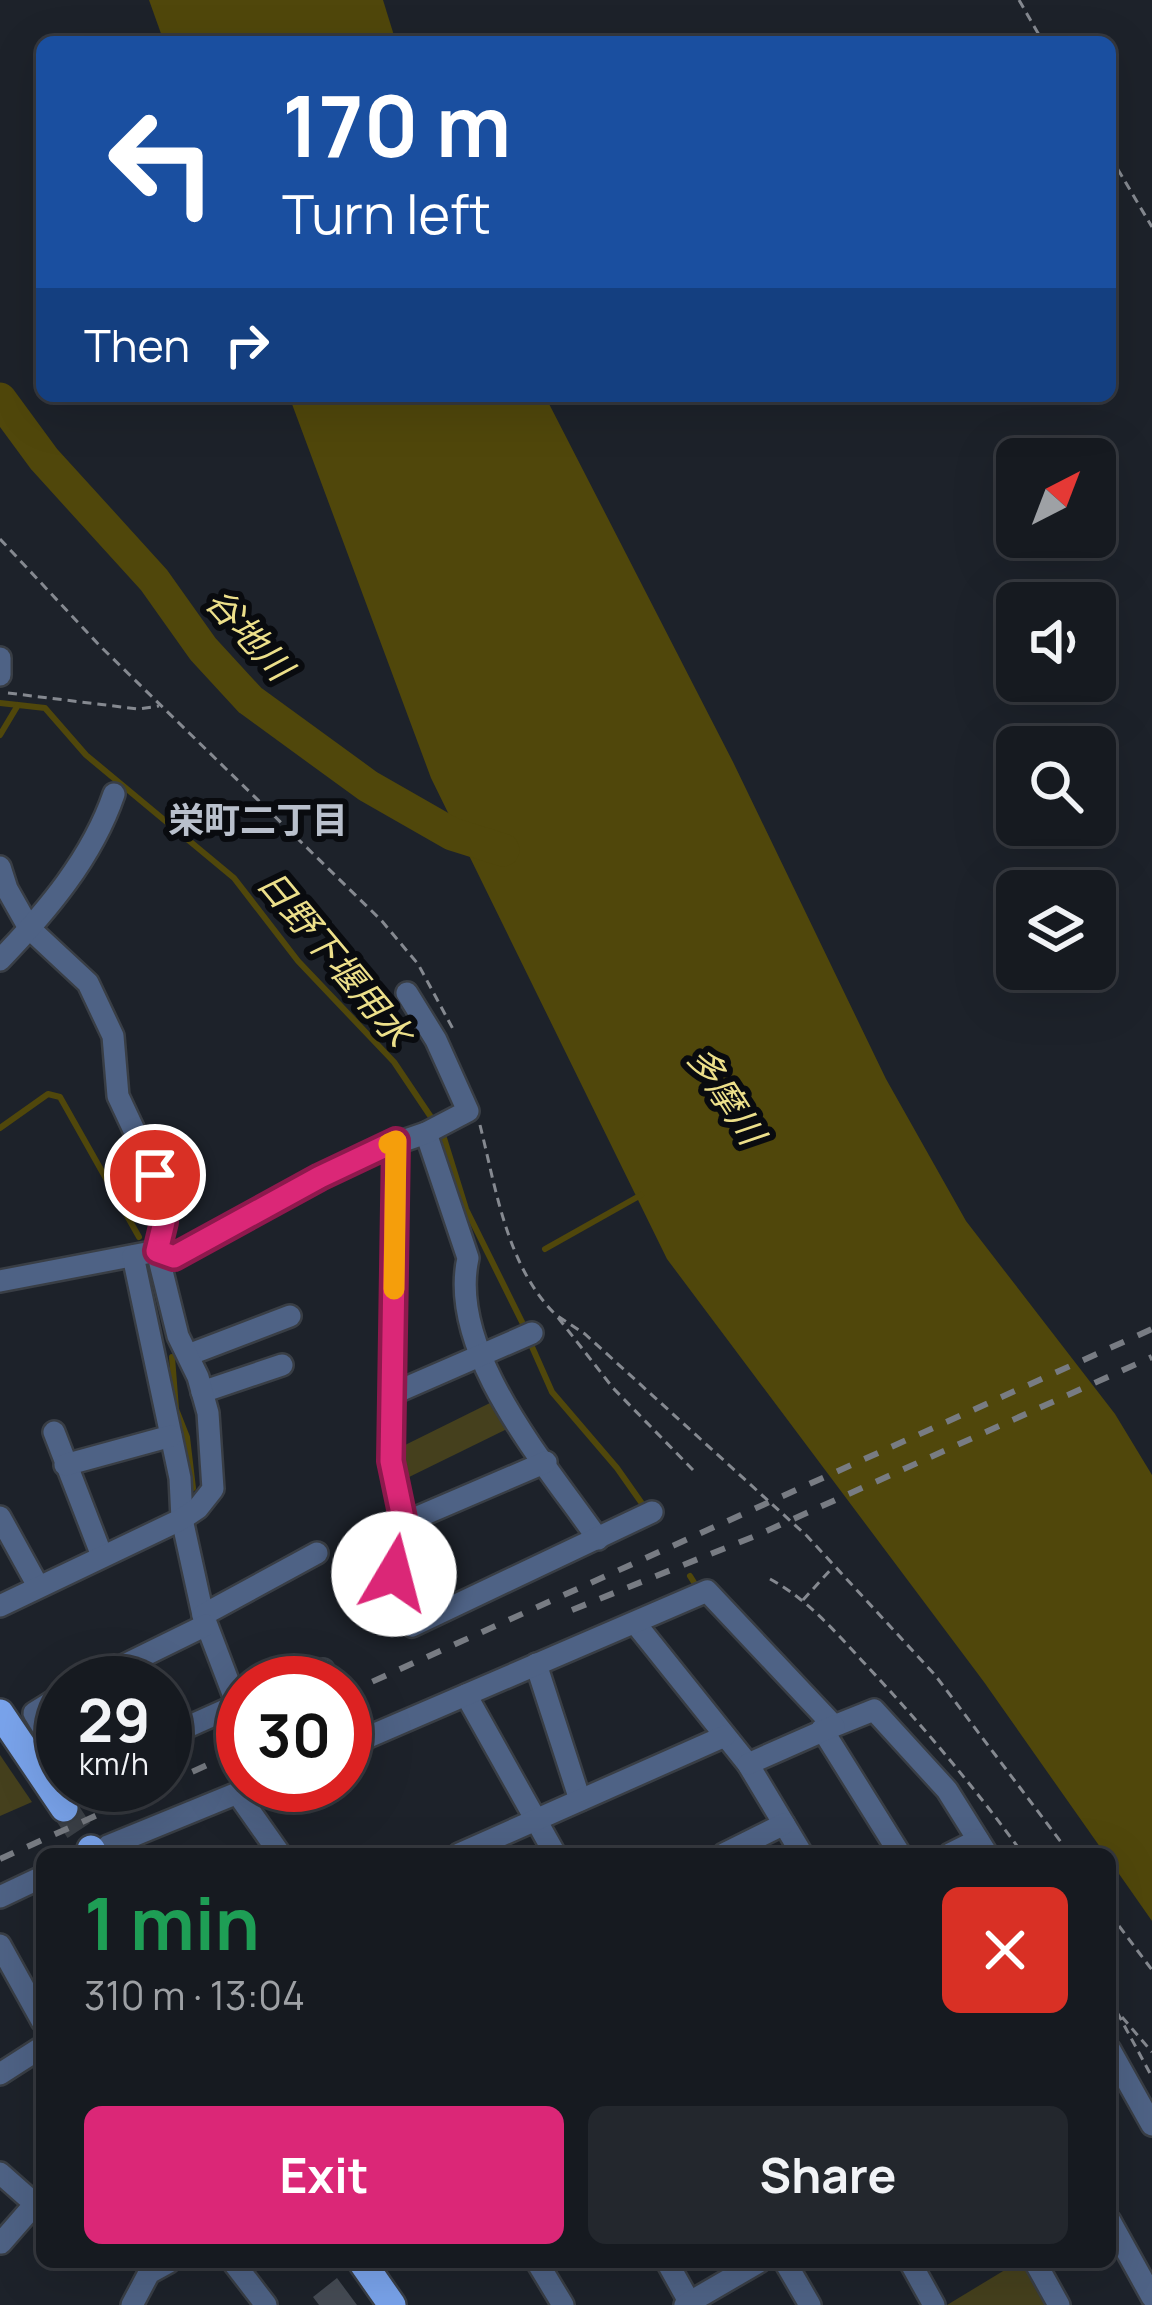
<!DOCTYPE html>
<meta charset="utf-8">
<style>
:root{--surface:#161a20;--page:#23272d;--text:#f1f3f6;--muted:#9ea1a5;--line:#35383e;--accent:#db2777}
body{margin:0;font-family:Manrope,"Noto Sans JP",sans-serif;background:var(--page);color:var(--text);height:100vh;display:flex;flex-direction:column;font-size:45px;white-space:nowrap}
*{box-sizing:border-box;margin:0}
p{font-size:39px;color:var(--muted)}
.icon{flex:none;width:66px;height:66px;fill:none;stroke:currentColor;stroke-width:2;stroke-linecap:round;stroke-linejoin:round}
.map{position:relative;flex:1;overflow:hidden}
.side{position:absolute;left:36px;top:1848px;width:1080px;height:420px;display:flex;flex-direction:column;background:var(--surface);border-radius:18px;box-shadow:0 12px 48px #0002,0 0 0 3px var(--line)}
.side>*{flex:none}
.guide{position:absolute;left:36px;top:36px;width:1080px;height:366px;border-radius:18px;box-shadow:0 12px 48px #0002,0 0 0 3px var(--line);background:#1a4fa0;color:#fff;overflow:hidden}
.needle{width:78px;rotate:42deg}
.controls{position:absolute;left:996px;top:438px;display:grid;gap:24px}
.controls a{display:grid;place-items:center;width:120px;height:120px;border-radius:18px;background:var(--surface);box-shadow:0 12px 48px #0002,0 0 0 3px var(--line);font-size:60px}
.speed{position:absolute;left:36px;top:1656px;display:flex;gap:24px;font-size:60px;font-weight:700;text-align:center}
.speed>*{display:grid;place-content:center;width:156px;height:156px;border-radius:50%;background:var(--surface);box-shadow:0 12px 48px #0002,0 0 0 3px var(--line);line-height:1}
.speed small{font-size:30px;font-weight:400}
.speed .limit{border:18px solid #d22;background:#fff;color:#111}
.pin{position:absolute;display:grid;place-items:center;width:102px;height:102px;color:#fff;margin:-51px;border:6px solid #fff;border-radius:50%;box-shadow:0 3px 12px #0007}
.me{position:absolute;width:132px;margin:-66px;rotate:8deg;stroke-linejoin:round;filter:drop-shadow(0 0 9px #0008)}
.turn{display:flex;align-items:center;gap:42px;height:252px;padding:0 48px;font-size:54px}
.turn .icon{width:156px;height:156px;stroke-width:2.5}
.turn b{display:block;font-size:84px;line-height:102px}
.then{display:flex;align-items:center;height:114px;padding:0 48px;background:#0003;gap:24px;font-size:45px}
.round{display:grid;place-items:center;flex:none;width:126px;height:126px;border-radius:18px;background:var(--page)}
.headline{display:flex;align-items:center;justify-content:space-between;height:204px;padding:0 48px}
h1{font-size:72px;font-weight:700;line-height:90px;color:#1e9e55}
.cta{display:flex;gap:24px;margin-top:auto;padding:24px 48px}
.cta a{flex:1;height:138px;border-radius:18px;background:var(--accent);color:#fff;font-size:48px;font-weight:700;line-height:138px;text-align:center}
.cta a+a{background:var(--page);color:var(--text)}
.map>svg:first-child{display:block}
.green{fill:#45401d}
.water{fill:#50470b}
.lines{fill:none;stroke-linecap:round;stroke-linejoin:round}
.stream{stroke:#50470b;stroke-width:6}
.river{stroke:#50470b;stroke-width:33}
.building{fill:#454b54}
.major-tunnel{stroke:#3b4047;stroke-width:27;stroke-dasharray:27 14;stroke-linecap:butt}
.minor-casing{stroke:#393e45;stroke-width:26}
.major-casing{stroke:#393e45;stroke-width:32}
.path{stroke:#858990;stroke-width:3;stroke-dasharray:9 6;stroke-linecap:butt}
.minor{stroke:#4e6285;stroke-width:21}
.major{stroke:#79a3eb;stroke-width:27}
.rail{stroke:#787c83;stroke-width:6;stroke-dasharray:15 15;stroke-linecap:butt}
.route-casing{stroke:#8e194d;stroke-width:30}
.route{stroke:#db2777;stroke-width:21}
.slow{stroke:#f59e0b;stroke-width:21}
.labels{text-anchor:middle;stroke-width:12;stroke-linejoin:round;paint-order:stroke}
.water-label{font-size:36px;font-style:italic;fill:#ecdf8a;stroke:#090b0f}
.neighbourhood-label{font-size:36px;font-weight:bold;fill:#b9c0cc;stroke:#090b0f}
</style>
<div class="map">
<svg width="1152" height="2305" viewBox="0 0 1152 2305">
<rect width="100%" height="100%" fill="#1d222a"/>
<g class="green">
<path d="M494 1401 507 1429 403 1480 399 1448Z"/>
<path d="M0 1755 32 1802 0 1816Z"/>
<path d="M1018 2262H1032L1056 2305H947Z"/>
</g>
<g class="water">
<path d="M149 0H383L396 42H164Z"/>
<path d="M289 396H545L733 762 886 1079 966 1221 1115 1414 1152 1475V1921L1110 1861V1854H1105L984 1682 667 1259 431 778Z"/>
</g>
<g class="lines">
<g class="stream">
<path d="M0 703 45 708 86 755 234 878 298 961 394 1062 443 1135 466 1209 525 1328"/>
<path d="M0 735 18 705"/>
<path d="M0 1128 48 1094 60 1097 139 1237"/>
<path d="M545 1249 641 1195"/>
<path d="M529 1340 552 1392 617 1468 643 1505"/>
<path d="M172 1357 176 1409 187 1437 193 1488"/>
<path d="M690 1576 695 1584"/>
</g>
<path class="river" d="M0 399 44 459 154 580 203 649 250 700 368 786 452 834 503 850"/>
</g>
<path class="building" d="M337 2278 357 2305H319L313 2297Z"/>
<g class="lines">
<path class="major-tunnel" d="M64 1808 91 1849"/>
<g class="minor-casing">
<g id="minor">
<path d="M0 658V675"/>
<path d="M0 867 7 889 29 928 88 983 113 1036 118 1096 155 1175 164 1222 157 1251 0 1281"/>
<path d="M0 960C47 911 92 858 114 794"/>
<path d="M426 1133 468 1258C447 1353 547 1465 598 1539"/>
<path d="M396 1141 391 1461 404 1523 393 1574 397 1612 412 1626 652 1512"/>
<path d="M157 1251 174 1257 365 1154 426 1133 468 1111 436 1040 407 993"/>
<path d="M133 1256 180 1478 182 1519 203 1615 243 1720"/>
<path d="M188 1355 290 1316"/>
<path d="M202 1392 282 1365"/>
<path d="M392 1394 532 1333"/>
<path d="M54 1432 102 1556"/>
<path d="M65 1465 171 1436"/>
<path d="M0 1517 38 1586"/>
<path d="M404 1523 546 1462"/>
<path d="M0 1606 182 1519 198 1508 213 1489 208 1413 198 1377 178 1336 157 1251"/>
<path d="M203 1615 317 1553"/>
<path d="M635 1623 748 1764 802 1854"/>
<path d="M536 1664 580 1800"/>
<path d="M88 1683 206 1625"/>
<path d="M291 1683 323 1670"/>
<path d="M63 1695 34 1713 63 1760"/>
<path d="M466 1695 555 1854"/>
<path d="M822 1729 900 1854"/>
<path d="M165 1737 243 1702"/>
<path d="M345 1747 707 1591 834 1726 874 1710 947 1790 987 1854"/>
<path d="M748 1764 834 1726"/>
<path d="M237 1793 280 1854"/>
<path d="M113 1854 108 1846 257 1785"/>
<path d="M459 1854 725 1736"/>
<path d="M724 1854 784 1824"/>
<path d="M950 1854 978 1840"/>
<path d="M0 1897 42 1877"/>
<path d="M0 1945 42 2021"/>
<path d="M1110 2050 1152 2125"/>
<path d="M0 2074 42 2047"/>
<path d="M0 2173 35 2204 1 2243"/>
<path d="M1110 2221 1152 2297"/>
<path d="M233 2262 266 2305"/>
<path d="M537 2262 563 2305"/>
<path d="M667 2262 691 2305"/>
<path d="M785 2262 810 2305"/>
<path d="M910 2262 934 2305"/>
<path d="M1035 2262 1059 2305"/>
<path d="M132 2305 149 2273 169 2262"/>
<path d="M685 2305 759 2262"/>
</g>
</g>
<g class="major-casing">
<g id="major">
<path d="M0 1713 64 1808"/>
<path d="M91 1849 94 1854"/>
<path d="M362 2262 392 2305"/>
</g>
</g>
<g class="path">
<path d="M1019 0 1043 42"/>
<path d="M1110 156 1152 227"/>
<path d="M0 539 100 646 381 920 418 964 453 1029"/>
<path d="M8 693 138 709 159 706"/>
<path d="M480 1125C496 1189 507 1267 556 1315"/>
<path d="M693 1470 613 1388 556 1315 585 1334 807 1536 935 1675 1070 1854"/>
<path d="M770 1579C809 1600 837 1634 867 1666 923 1726 975 1788 1023 1854"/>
<path d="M803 1600 833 1567"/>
<path d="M1110 1914 1152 1970"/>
<path d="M1110 1999 1152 2077"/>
<path d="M1122 2017 1152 2052"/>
</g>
<use href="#minor" class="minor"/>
<use href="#major" class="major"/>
<g class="rail">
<path d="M572 1610 760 1534 1152 1357"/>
<path d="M345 1694 1152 1329"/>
<path d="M165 1784 243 1749"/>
<path d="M0 1859 164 1785"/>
</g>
</g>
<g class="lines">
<g class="route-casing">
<path id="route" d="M155 1175 164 1222 157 1251 174 1257 320 1177 396 1141 391 1461 404 1523 394 1574"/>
</g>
<use href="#route" class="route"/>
<path class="slow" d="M389 1144 396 1141 394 1289"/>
</g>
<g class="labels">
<g class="water-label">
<text transform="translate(249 634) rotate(48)" y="13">谷地川</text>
<text transform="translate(335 958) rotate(50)" y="13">日野下堰用水</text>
<text transform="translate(726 1095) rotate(57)" y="13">多摩川</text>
</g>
<g class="neighbourhood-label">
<text x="258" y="833">栄町二丁目</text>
</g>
</g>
</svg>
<div class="controls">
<a><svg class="needle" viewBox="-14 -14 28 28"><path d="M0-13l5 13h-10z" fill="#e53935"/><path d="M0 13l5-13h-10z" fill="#9ea1a5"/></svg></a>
<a><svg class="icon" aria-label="sound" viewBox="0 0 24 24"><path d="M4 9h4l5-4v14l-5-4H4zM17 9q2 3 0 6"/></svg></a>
<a><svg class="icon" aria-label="search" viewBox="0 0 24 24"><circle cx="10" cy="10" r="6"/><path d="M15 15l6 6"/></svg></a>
<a><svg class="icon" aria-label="layers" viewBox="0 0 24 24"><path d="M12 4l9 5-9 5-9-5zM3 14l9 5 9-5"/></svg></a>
</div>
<div class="speed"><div>29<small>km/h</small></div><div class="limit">30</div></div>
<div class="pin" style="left:155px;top:1175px;background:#d93025"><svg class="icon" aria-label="arrive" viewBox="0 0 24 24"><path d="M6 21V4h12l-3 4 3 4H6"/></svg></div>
<svg class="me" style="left:394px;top:1574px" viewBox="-20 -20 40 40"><circle r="19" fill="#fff"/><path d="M0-13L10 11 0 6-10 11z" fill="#db2777"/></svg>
<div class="guide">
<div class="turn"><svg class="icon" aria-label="left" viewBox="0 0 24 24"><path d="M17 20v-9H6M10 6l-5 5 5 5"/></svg><div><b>170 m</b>Turn left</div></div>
<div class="then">Then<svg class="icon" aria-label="right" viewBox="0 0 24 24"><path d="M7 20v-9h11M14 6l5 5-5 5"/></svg></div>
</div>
<section class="side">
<div class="headline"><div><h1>1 min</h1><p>310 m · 13:04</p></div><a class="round" style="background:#d93025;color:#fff"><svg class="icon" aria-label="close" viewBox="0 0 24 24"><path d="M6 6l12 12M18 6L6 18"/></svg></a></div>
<div class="cta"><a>Exit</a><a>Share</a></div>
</section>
</div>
